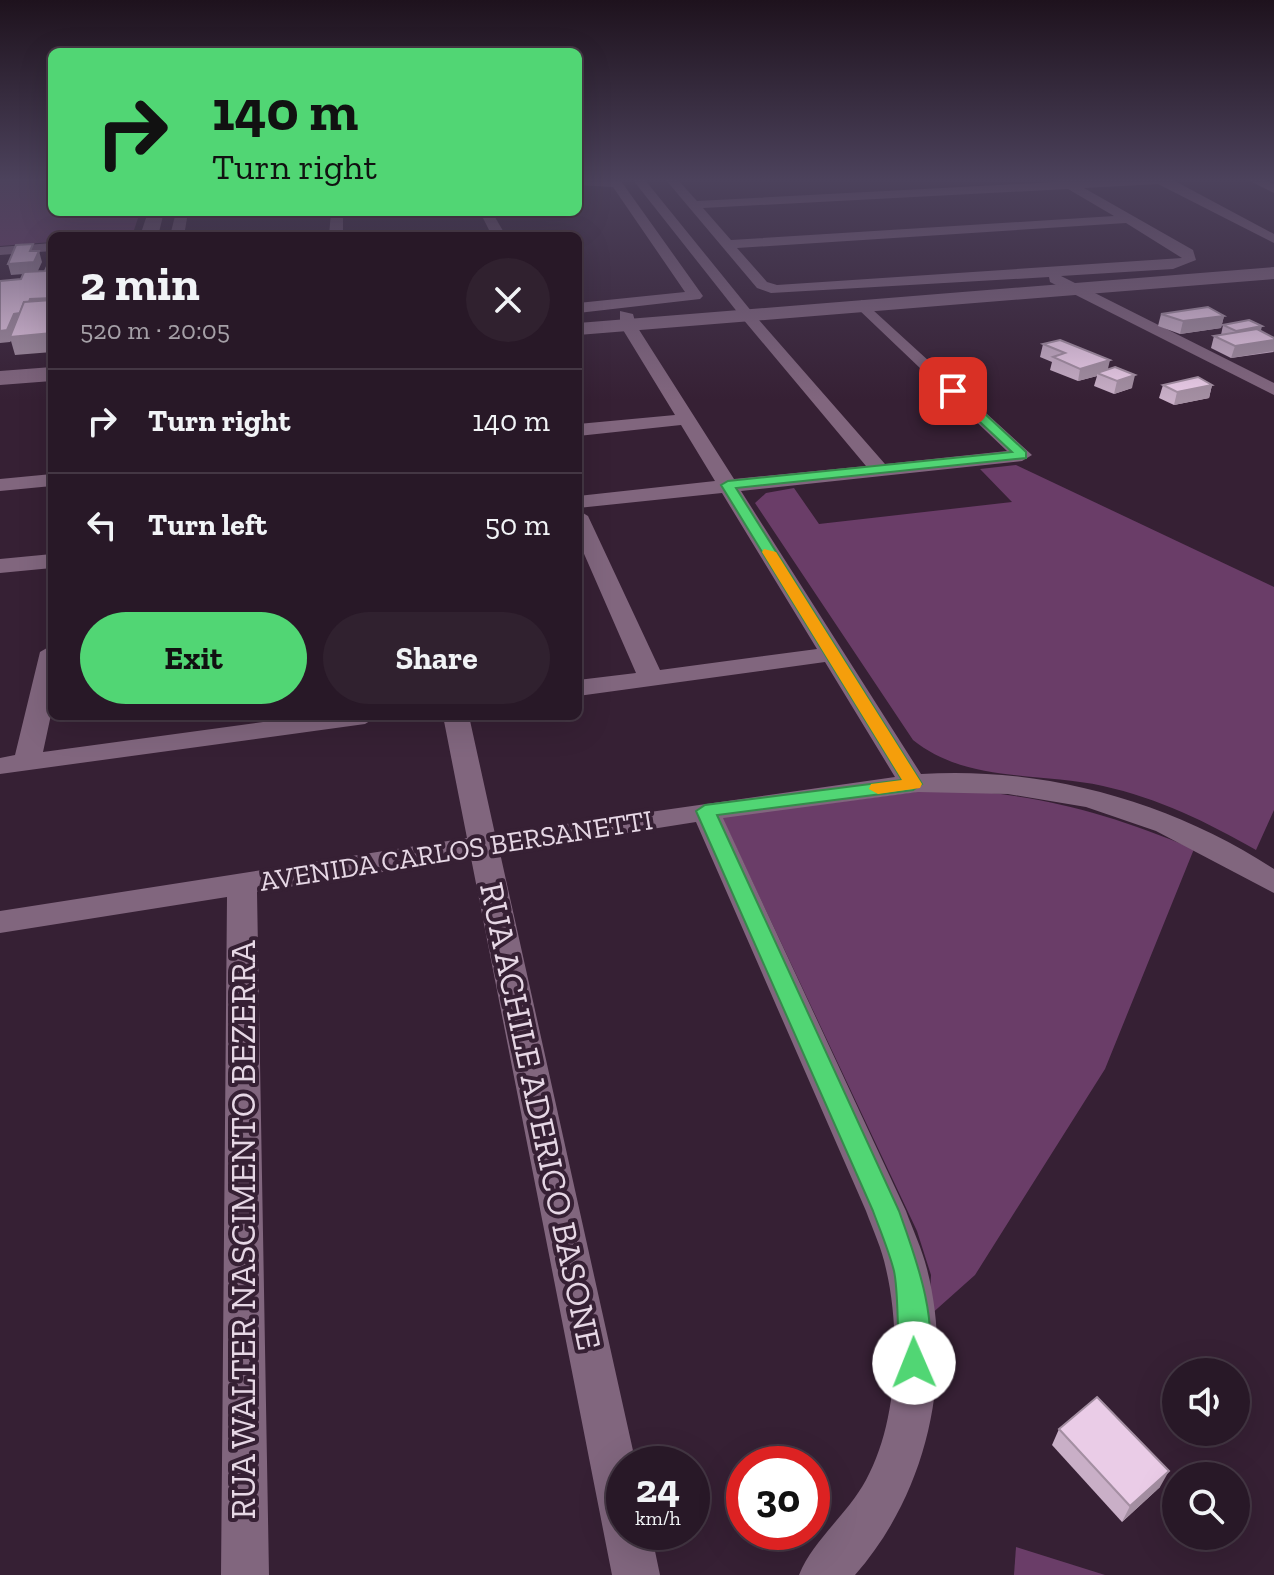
<!DOCTYPE html>
<meta charset="utf-8">
<style>
:root{--surface:#281827;--page:#30212f;--text:#f1f3f6;--muted:#a5a0a7;--line:#443744;--accent:#51d674}
body{margin:0;font-family:"Zilla Slab",serif;background:var(--page);color:var(--text);height:100vh;display:flex;flex-direction:column;font-size:30px;white-space:nowrap}
*{box-sizing:border-box;margin:0}
p{font-size:26px;color:var(--muted)}
.icon{flex:none;width:44px;height:44px;fill:none;stroke:currentColor;stroke-width:2;stroke-linecap:round;stroke-linejoin:round}
.map{position:relative;flex:1;overflow:hidden}
.side{position:absolute;left:48px;top:232px;width:534px;height:488px;display:flex;flex-direction:column;background:var(--surface);border-radius:12px;box-shadow:0 8px 32px #0002,0 0 0 2px var(--line)}
.side>*{flex:none}
.hud{position:absolute;left:48px;top:48px;width:534px;height:168px;border-radius:12px;box-shadow:0 8px 32px #0002,0 0 0 2px var(--line);background:#51d674;color:#111;overflow:hidden}
.fabs{position:absolute;left:1162px;top:1358px;display:grid;gap:16px}
.fabs a{display:grid;place-items:center;width:88px;height:88px;border-radius:50%;background:var(--surface);box-shadow:0 8px 32px #0002,0 0 0 2px var(--line);font-size:40px}
.speed{position:absolute;left:606px;top:1446px;display:flex;gap:16px;font-size:40px;font-weight:700;text-align:center}
.speed>*{display:grid;place-content:center;width:104px;height:104px;border-radius:50%;background:var(--surface);box-shadow:0 8px 32px #0002,0 0 0 2px var(--line);line-height:1}
.speed small{font-size:20px;font-weight:400}
.speed .limit{border:12px solid #d22;background:#fff;color:#111}
.pin{position:absolute;display:grid;place-items:center;width:68px;height:68px;color:#fff;margin:-34px;border-radius:16px;box-shadow:0 4px 12px #0006}
.me{position:absolute;width:88px;margin:-44px;rotate:359deg;stroke-linejoin:round;filter:drop-shadow(0 0 6px #0008)}
.turn{display:flex;align-items:center;gap:28px;height:168px;padding:0 32px;font-size:36px}
.turn .icon{width:104px;height:104px;stroke-width:2.5}
.turn b{display:block;font-size:56px;line-height:68px}
.round{display:grid;place-items:center;flex:none;width:84px;height:84px;border-radius:42px;background:var(--page)}
.headline{display:flex;align-items:center;justify-content:space-between;height:136px;padding:0 32px}
h1{font-size:48px;font-weight:800;line-height:60px}
.cta{display:flex;gap:16px;margin-top:auto;padding:16px 32px}
.cta a{flex:1;height:92px;border-radius:48px;background:var(--accent);color:#111;font-size:32px;font-weight:800;line-height:92px;text-align:center}
.cta a+a{background:var(--page);color:var(--text)}
ul{padding:0;list-style:none}
li{display:flex;align-items:center;gap:24px;height:104px;padding:0 32px;border-top:2px solid var(--line)}
li div{flex:1}
li b{display:block;font-size:30px}
li em{font-style:normal}
.map>svg:first-child{display:block}
.green{fill:#6a3d68}
.lines{fill:none;stroke-linecap:round;stroke-linejoin:round}
.minor{fill:#81667e;fill-rule:evenodd}
.tertiary{fill:#81667e;fill-rule:evenodd}
.wall{fill:#c9afc7}
.shaded-wall{fill:#a48fa2}
.building{fill:#eacce7;stroke:#a48fa2;stroke-width:2}
.route{fill:#51d674;stroke:#358b4b;stroke-width:2}
.slow{fill:#f59e0b}
.labels{text-anchor:middle;stroke-width:8;stroke-linejoin:round;paint-order:stroke}
.street-label{font-size:28px;fill:#e6d7e5;stroke:#362034}
.near-street-label{font-size:34px;fill:#e6d7e5;stroke:#362034}
</style>
<div class="map">
<svg width="1274" height="1575" viewBox="0 0 1274 1575">
<rect width="100%" height="100%" fill="#362034"/>
<g class="green">
<path d="M0 180H52V212H140L134 230 127 236H52V242L0 246Z"/>
<path d="M1016 465 1274 587V810L1256 850C1207 822 1158 798 1103 786 1040 772 966 783 913 740L755 503 766 493 794 488 819 524 1012 502 980 469Z"/>
<path d="M939 789C1035 793 1106 812 1194 849L1105 1069 975 1275 929 1316 931 1275 917 1231 722 817Z"/>
<path d="M1016 1547 1105 1575H1014Z"/>
</g>
<g class="lines">
<g class="minor">
<path d="M578 180 621 181 703 296 700 299 578 313V303L685 292 613 187 578 185Z"/>
<path d="M633 180H645L752 312 885 464 1007 451 857 308 854 305 862 300 1032 455 1022 461 741 491 921 774C1044 766 1171 802 1274 869V893L1156 831 1086 807 1008 794 918 792 723 818 906 1211C913 1230 922 1249 927 1269 954 1375 927 1493 855 1575H799C813 1540 847 1515 866 1480 898 1422 901 1333 886 1269 882 1249 873 1230 866 1211L696 822 500 853 636 1464H624V1532H651L660 1575H612L471 858 257 892 269 1575H221L227 897 0 933V911L467 838 443 716H469L495 834 895 777 825 662 578 696V680L636 673 578 540V510L588 516 660 670 817 649 722 493 578 508V496L715 481 681 425 578 436V424L675 415 620 325V311L633 314 636 325 734 479 866 466 742 318Z"/>
<path d="M666 180H678L697 201 1057 182 1055 180H1173L1274 234V243L1158 184 1084 188 1193 250 1196 260 1173 269 1061 276 1274 383V395L1050 282 1049 277 771 293 757 288ZM1068 189 1114 216 731 240 703 208ZM1126 223 1182 258 777 285 767 282 737 248Z"/>
<path d="M1248 180H1263L1274 184V193Z"/>
<path d="M176 212H188L184 236H170Z"/>
<path d="M331 212H343V236H329Z"/>
<path d="M480 212H492L506 236H492Z"/>
<path d="M52 243V251L0 255V247Z"/>
<path d="M52 474V486L0 491V479Z"/>
<path d="M52 554V568L0 573V559Z"/>
<path d="M52 645V710L43 752 307 716H378L365 724 0 774V758L15 755 40 652Z"/>
</g>
<g class="tertiary">
<path d="M148 212H164L158 236H140Z"/>
<path d="M1274 267V279L578 335V323Z"/>
<path d="M52 367V381L0 385V371Z"/>
</g>
</g>
<g class="wall">
<path d="M1161 314 1224 316 1221 328 1180 334 1158 326Z"/>
<path d="M1223 325 1261 331 1274 352 1231 358 1211 348 1214 336 1221 335Z"/>
<path d="M1043 344 1108 370 1132 388 1114 394 1094 386 1097 376 1078 381 1050 370 1052 362 1040 357Z"/>
<path d="M1163 385H1212L1209 398 1174 405 1159 398Z"/>
<path d="M1059 1429 1160 1487 1122 1522 1052 1445Z"/>
</g>
<g class="shaded-wall">
<path d="M39 251 42 262 37 273 11 275 8 264Z"/>
<path d="M52 298V352L15 355 11 341 10 342 0 343V331L14 314 30 299Z"/>
<path d="M1224 316 1221 328 1180 334 1183 321Z"/>
<path d="M1262 326 1259 339 1233 343 1236 331Z"/>
<path d="M1274 340V351L1231 358 1235 346Z"/>
<path d="M1110 360 1107 373H1097V376L1078 381 1080 369Z"/>
<path d="M1135 375 1132 388 1114 394 1117 381Z"/>
<path d="M1212 385 1209 398 1174 405 1177 392Z"/>
<path d="M1169 1471 1160 1487 1122 1522 1130 1506Z"/>
</g>
<g class="building">
<path d="M33 244 30 251H39L34 262 8 264 16 245Z"/>
<path d="M48 264H52V298L30 299 29 302H24L20 313 14 314 7 330 0 331V281L21 279 24 272 45 271Z"/>
<path d="M52 300V333L10 337 24 302Z"/>
<path d="M1208 307 1224 316 1183 321 1161 314Z"/>
<path d="M1249 320 1262 326 1236 331 1223 325Z"/>
<path d="M1257 329 1274 338V340L1235 346 1214 336Z"/>
<path d="M1060 340 1110 360 1080 369 1053 357 1065 353 1043 344Z"/>
<path d="M1115 367 1135 375 1117 381 1097 373Z"/>
<path d="M1198 377 1212 385 1177 392 1163 385Z"/>
<path d="M1097 1397 1169 1471 1130 1506 1059 1429Z"/>
</g>
<linearGradient id="sky" x2="0" y2="1"><stop stop-color="#1e121d"/><stop offset="0.45" stop-color="#4c425c"/><stop offset="1" stop-color="#4c425c" stop-opacity="0"/></linearGradient>
<rect width="1274" height="400" fill="url(#sky)"/>
<path class="route" d="M949 388H957L1026 452V458L736 488 922 784 913 790 717 815 899 1211C914 1253 943 1329 924 1373L914 1377 904 1373C895 1351 900 1299 894 1271 889 1251 880 1230 873 1211L696 811 705 805 902 780 721 485 728 481 1012 452 949 393Z"/>
<path class="slow" d="M764 549 776 552 922 784 920 788 878 794 869 789 871 784 902 780 762 552Z"/>
<g class="labels">
<g class="street-label">
<text transform="translate(456 850) rotate(-9)" y="10">AVENIDA CARLOS BERSANETTI</text>
</g>
<g class="near-street-label">
<text transform="translate(541 1116) rotate(78)" y="12">RUA ACHILE ADERICO BASONE</text>
<text transform="translate(243 1230) rotate(-90)" y="12">RUA WALTER NASCIMENTO BEZERRA</text>
</g>
</g>
</svg>
<div class="fabs">
<a><svg class="icon" aria-label="sound" viewBox="0 0 24 24"><path d="M4 9h4l5-4v14l-5-4H4zM17 9q2 3 0 6"/></svg></a>
<a><svg class="icon" aria-label="search" viewBox="0 0 24 24"><circle cx="10" cy="10" r="6"/><path d="M15 15l6 6"/></svg></a>
</div>
<div class="speed"><div>24<small>km/h</small></div><div class="limit">30</div></div>
<div class="pin" style="left:953px;top:391px;background:#d93025"><svg class="icon" aria-label="arrive" viewBox="0 0 24 24"><path d="M6 21V4h12l-3 4 3 4H6"/></svg></div>
<svg class="me" style="left:914px;top:1363px" viewBox="-20 -20 40 40"><circle r="19" fill="#fff"/><path d="M0-13L10 11 0 6-10 11z" fill="#51d674"/></svg>
<div class="hud">
<div class="turn"><svg class="icon" aria-label="right" viewBox="0 0 24 24"><path d="M7 20v-9h11M14 6l5 5-5 5"/></svg><div><b>140 m</b>Turn right</div></div>
</div>
<section class="side">
<div class="headline"><div><h1>2 min</h1><p>520 m · 20:05</p></div><a class="round"><svg class="icon" aria-label="close" viewBox="0 0 24 24"><path d="M6 6l12 12M18 6L6 18"/></svg></a></div>
<ul>
<li><svg class="icon" aria-label="right" viewBox="0 0 24 24"><path d="M7 20v-9h11M14 6l5 5-5 5"/></svg><div><b>Turn right</b></div><em>140 m</em></li>
<li><svg class="icon" aria-label="left" viewBox="0 0 24 24"><path d="M17 20v-9H6M10 6l-5 5 5 5"/></svg><div><b>Turn left</b></div><em>50 m</em></li>
</ul>
<div class="cta"><a>Exit</a><a>Share</a></div>
</section>
</div>
